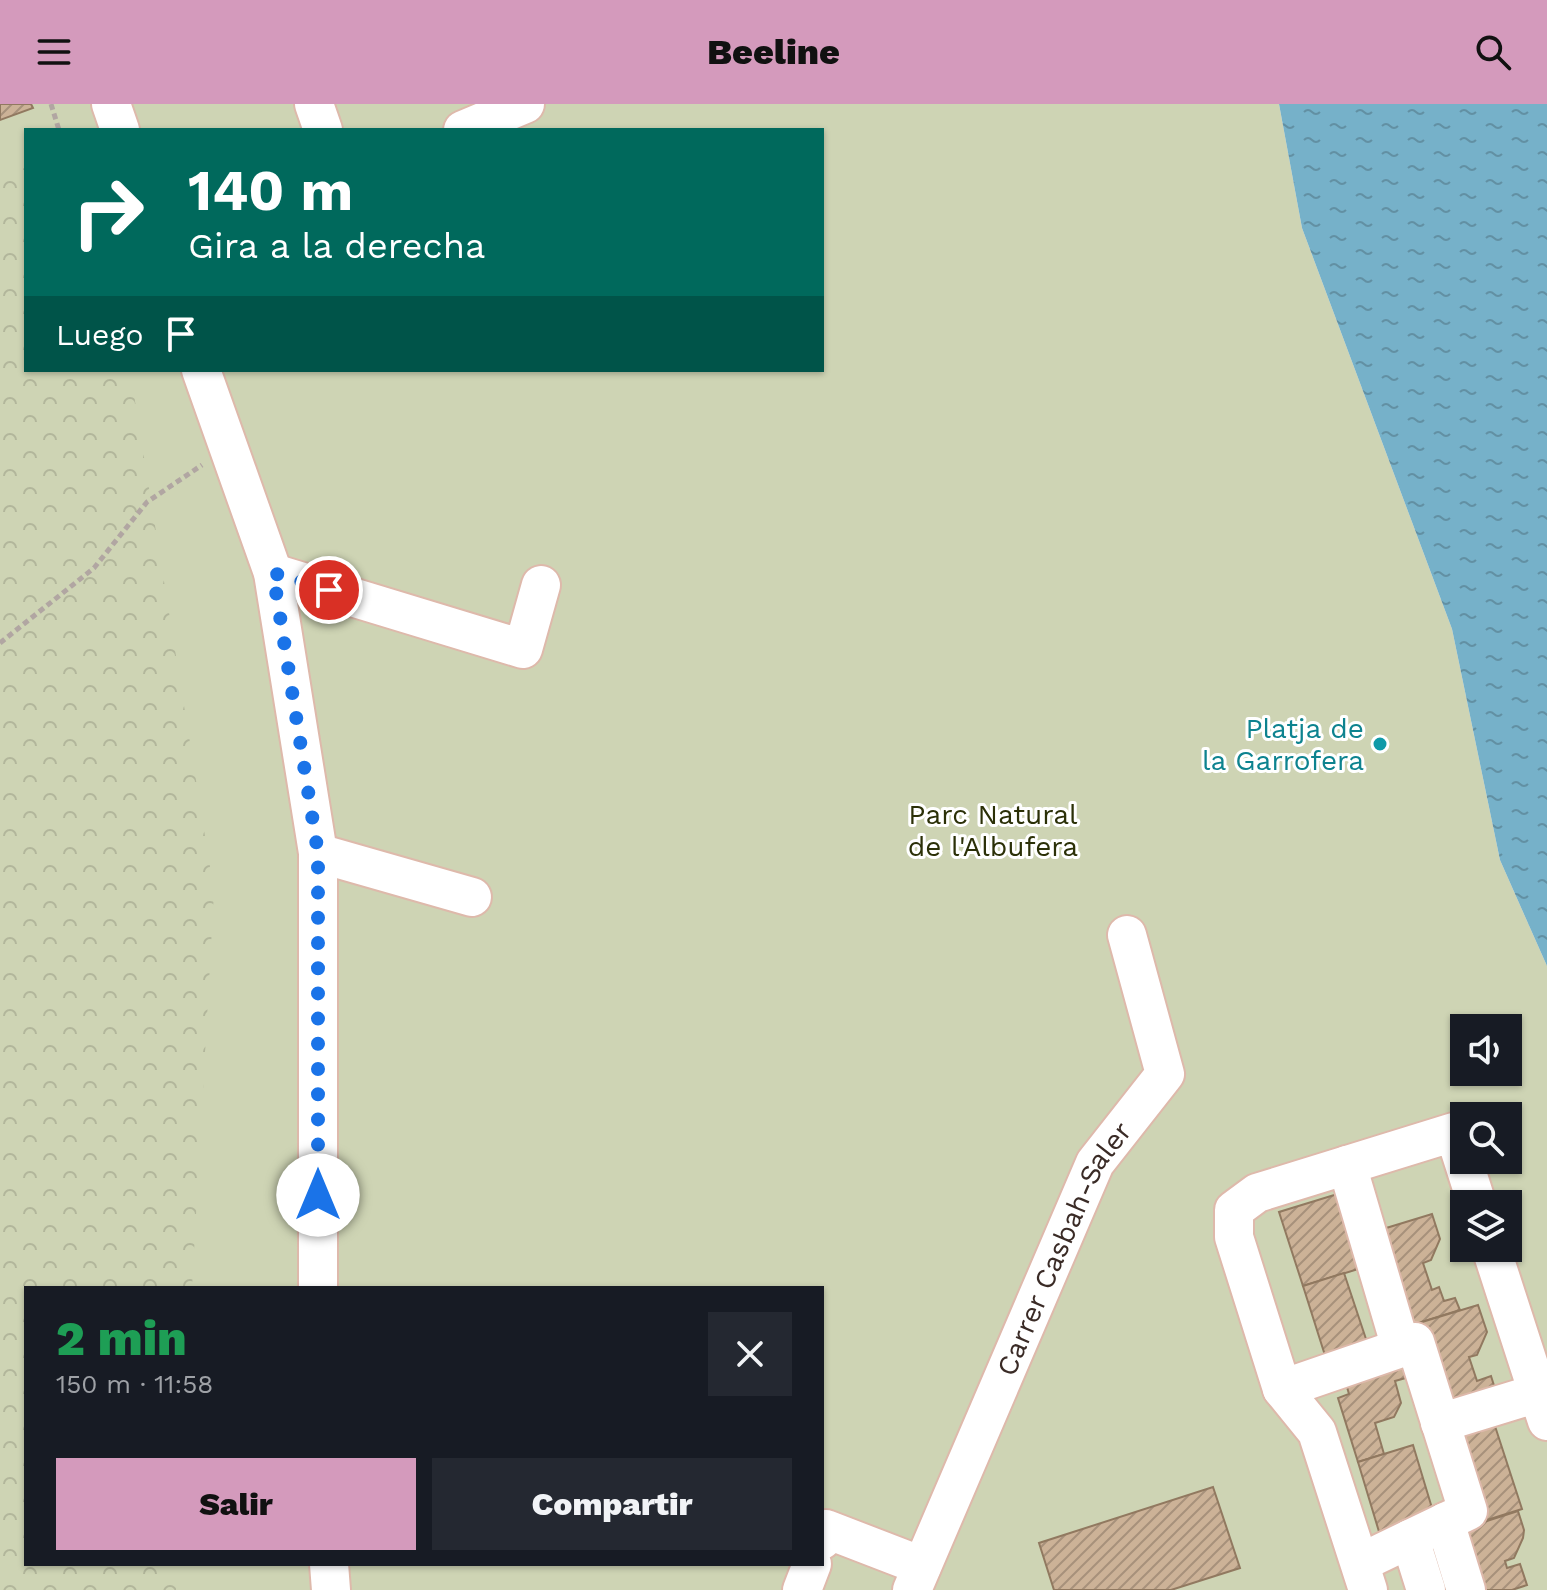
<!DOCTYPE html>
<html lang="es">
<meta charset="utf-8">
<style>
:root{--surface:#171b24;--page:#242831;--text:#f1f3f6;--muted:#9ea1a6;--accent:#d49abc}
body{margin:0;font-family:"Work Sans",sans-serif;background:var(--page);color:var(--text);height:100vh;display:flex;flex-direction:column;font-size:30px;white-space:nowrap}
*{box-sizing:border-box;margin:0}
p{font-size:26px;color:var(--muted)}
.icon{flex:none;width:44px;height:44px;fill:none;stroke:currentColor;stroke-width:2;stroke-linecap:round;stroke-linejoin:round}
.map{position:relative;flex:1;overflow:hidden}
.sheet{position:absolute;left:24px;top:1182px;width:800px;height:280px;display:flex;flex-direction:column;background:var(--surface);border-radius:0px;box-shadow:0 2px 6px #0004}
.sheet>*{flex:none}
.banner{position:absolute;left:24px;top:24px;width:800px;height:244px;border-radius:0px;box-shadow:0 2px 6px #0004;background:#00695c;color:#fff;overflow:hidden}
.tools{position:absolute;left:1450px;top:910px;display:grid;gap:16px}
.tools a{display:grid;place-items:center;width:72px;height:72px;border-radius:0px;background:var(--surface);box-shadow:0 2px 6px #0004;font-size:40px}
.pin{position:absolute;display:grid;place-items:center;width:68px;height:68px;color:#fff;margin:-34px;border:4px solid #fff;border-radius:50%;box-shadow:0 2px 8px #0007}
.me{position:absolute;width:88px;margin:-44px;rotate:0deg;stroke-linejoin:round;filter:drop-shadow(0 0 6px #0008)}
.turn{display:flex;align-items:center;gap:28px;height:168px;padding:0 32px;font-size:36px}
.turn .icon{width:104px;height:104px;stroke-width:2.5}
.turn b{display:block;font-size:56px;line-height:68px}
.then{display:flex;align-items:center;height:76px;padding:0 32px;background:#0003;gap:16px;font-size:30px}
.round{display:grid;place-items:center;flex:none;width:84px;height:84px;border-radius:0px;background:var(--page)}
.head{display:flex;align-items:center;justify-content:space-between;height:136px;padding:0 32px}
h1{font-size:48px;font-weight:800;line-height:60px;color:#1e9e55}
.primary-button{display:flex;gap:16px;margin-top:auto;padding:16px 32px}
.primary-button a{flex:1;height:92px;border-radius:0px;background:var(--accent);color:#111;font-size:32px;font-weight:800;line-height:92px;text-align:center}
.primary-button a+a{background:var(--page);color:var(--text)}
header{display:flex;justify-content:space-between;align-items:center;height:104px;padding:0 32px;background:var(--accent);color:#111;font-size:36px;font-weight:800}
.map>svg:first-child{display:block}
.green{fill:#ced4b4;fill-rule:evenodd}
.forest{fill:url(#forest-crowns)}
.water{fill:url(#water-ripples)}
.building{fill:url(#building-hatch);stroke:#917960;stroke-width:2}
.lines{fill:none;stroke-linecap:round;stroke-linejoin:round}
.minor-casing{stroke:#deb9ab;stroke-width:42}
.path{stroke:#b1a6a2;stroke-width:5;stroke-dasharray:6 4;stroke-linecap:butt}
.minor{stroke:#fff;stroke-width:38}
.route{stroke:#1a73e8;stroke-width:14;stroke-dasharray:0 25.2}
.culture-dot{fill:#0f9aa8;stroke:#fff;stroke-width:3}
.labels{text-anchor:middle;stroke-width:6;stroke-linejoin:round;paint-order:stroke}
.culture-label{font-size:28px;fill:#0d838f;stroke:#fff;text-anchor:end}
.park-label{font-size:28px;fill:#2b3007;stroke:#fff}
.street-label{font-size:28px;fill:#3a2b26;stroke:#fff}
</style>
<header><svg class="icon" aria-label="menu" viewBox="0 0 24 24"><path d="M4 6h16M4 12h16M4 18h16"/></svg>Beeline<svg class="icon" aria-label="search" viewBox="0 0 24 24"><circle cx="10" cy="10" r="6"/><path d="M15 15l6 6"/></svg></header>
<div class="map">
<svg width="1547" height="1486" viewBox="0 0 1547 1486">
<defs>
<pattern id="forest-crowns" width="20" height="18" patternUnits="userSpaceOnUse" patternTransform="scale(2)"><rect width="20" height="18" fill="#ced4b4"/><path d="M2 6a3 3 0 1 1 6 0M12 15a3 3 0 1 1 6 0" fill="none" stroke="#b2b69b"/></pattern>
<pattern id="water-ripples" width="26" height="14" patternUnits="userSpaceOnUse" patternTransform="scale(2)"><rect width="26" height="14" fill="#76b1c9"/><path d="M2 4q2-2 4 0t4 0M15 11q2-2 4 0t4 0" fill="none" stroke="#6290a3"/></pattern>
<pattern id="building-hatch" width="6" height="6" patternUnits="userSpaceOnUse" patternTransform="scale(2)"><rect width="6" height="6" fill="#ccb297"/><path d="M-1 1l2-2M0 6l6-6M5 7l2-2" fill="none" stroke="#a7917b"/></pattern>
</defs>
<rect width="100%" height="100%" fill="#fcf4f1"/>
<path class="green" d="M0 0H1279L1302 124 1452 525 1500 756 1547 862V1486H0ZM26 26H822V266H26ZM1464 924H1508V968H1464ZM1464 1012H1508V1056H1464ZM1464 1100H1508V1144H1464ZM26 1184H822V1460H26Z"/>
<path class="forest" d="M2 56 26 65V266H130L214 788 192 1184H26V1460H177L176 1486H0V57Z"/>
<path class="water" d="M1279 0H1547V862L1500 756 1452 525 1302 124Z"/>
<g class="building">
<path d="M0 0H31L33 4 0 16Z"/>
<path d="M1344 1088 1368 1162 1303 1182 1279 1108Z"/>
<path d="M1432 1110 1440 1135 1431 1156 1423 1159 1432 1186 1439 1183 1444 1197 1455 1194 1460 1206 1412 1221 1383 1125Z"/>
<path d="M1344 1169 1371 1250 1329 1264 1303 1182Z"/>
<path d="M1478 1201 1487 1228 1477 1251 1469 1253 1477 1277 1491 1272 1497 1291 1451 1306 1422 1218Z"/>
<path d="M1408 1255 1413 1272 1395 1277 1401 1299 1394 1313 1375 1319 1384 1350 1358 1358 1338 1294 1349 1290 1344 1273Z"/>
<path d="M1493 1316 1522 1405 1487 1416 1458 1327Z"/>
<path d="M1413 1341 1435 1414 1380 1431 1358 1358Z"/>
<path d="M1213 1383 1240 1464 1171 1486H1054L1039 1439Z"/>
<path d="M1518 1407 1524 1426 1523 1434 1514 1454 1505 1457 1507 1464 1520 1460 1527 1481 1512 1486H1481L1462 1425Z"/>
</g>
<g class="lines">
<g class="minor-casing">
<g id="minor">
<path d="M111 0 120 26"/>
<path d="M314 0 323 26"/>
<path d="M463 26 525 0"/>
<path d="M201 266 273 469 318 749V1184"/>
<path d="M273 469 523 545 541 481"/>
<path d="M318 749 472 793"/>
<path d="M1347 1061 1401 1244 1415 1238 1468 1407 1360 1459"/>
<path d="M1491 1144 1547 1317"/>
<path d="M1282 1285 1401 1244"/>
<path d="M1440 1319 1538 1289"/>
<path d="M1445 1418 1466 1486"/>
<path d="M1410 1435 1426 1486"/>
<path d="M822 1436 826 1425 922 1462"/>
<path d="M329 1460 331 1486"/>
<path d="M802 1486 812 1460"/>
<path id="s1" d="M912 1486 1095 1059 1165 970 1127 831"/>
<path d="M1368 1486 1317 1328 1282 1285 1234 1133V1106L1257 1089 1454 1028 1477 1100"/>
</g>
</g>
<g class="path">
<path d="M51 0 59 26"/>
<path d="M0 539 94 464 147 398 202 361"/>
</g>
<use href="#minor" class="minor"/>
</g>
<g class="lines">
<path class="route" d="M318 1091V749L273 469 329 486"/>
</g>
<circle class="culture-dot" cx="1380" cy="640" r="8"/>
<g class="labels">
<g class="culture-label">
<text x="1364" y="634">Platja de<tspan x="1364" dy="32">la Garrofera</tspan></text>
</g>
<g class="park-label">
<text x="993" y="720">Parc Natural<tspan x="993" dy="32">de l'Albufera</tspan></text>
</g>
<g class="street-label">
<text dy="10" stroke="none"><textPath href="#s1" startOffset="374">Carrer Casbah-Saler</textPath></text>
</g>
</g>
</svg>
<div class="tools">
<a><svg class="icon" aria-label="sound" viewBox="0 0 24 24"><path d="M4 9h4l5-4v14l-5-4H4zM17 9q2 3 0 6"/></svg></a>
<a><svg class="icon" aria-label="search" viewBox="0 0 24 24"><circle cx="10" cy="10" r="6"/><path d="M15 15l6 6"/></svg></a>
<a><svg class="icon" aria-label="layers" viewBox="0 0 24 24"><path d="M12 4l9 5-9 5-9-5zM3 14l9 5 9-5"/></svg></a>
</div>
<div class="pin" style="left:329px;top:486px;background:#d93025"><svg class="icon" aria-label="arrive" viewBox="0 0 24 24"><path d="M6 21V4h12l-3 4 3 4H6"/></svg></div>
<svg class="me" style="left:318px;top:1091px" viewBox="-20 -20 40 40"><circle r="19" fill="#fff"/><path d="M0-13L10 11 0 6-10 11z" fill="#1a73e8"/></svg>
<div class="banner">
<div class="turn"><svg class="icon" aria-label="right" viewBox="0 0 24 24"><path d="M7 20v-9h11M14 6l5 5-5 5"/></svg><div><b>140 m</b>Gira a la derecha</div></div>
<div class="then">Luego<svg class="icon" aria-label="arrive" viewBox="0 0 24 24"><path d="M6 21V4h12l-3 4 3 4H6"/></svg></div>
</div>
<section class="sheet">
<div class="head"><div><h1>2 min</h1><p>150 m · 11:58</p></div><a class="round"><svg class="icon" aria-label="close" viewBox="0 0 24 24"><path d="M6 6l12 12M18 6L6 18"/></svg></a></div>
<div class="primary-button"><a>Salir</a><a>Compartir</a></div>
</section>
</div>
